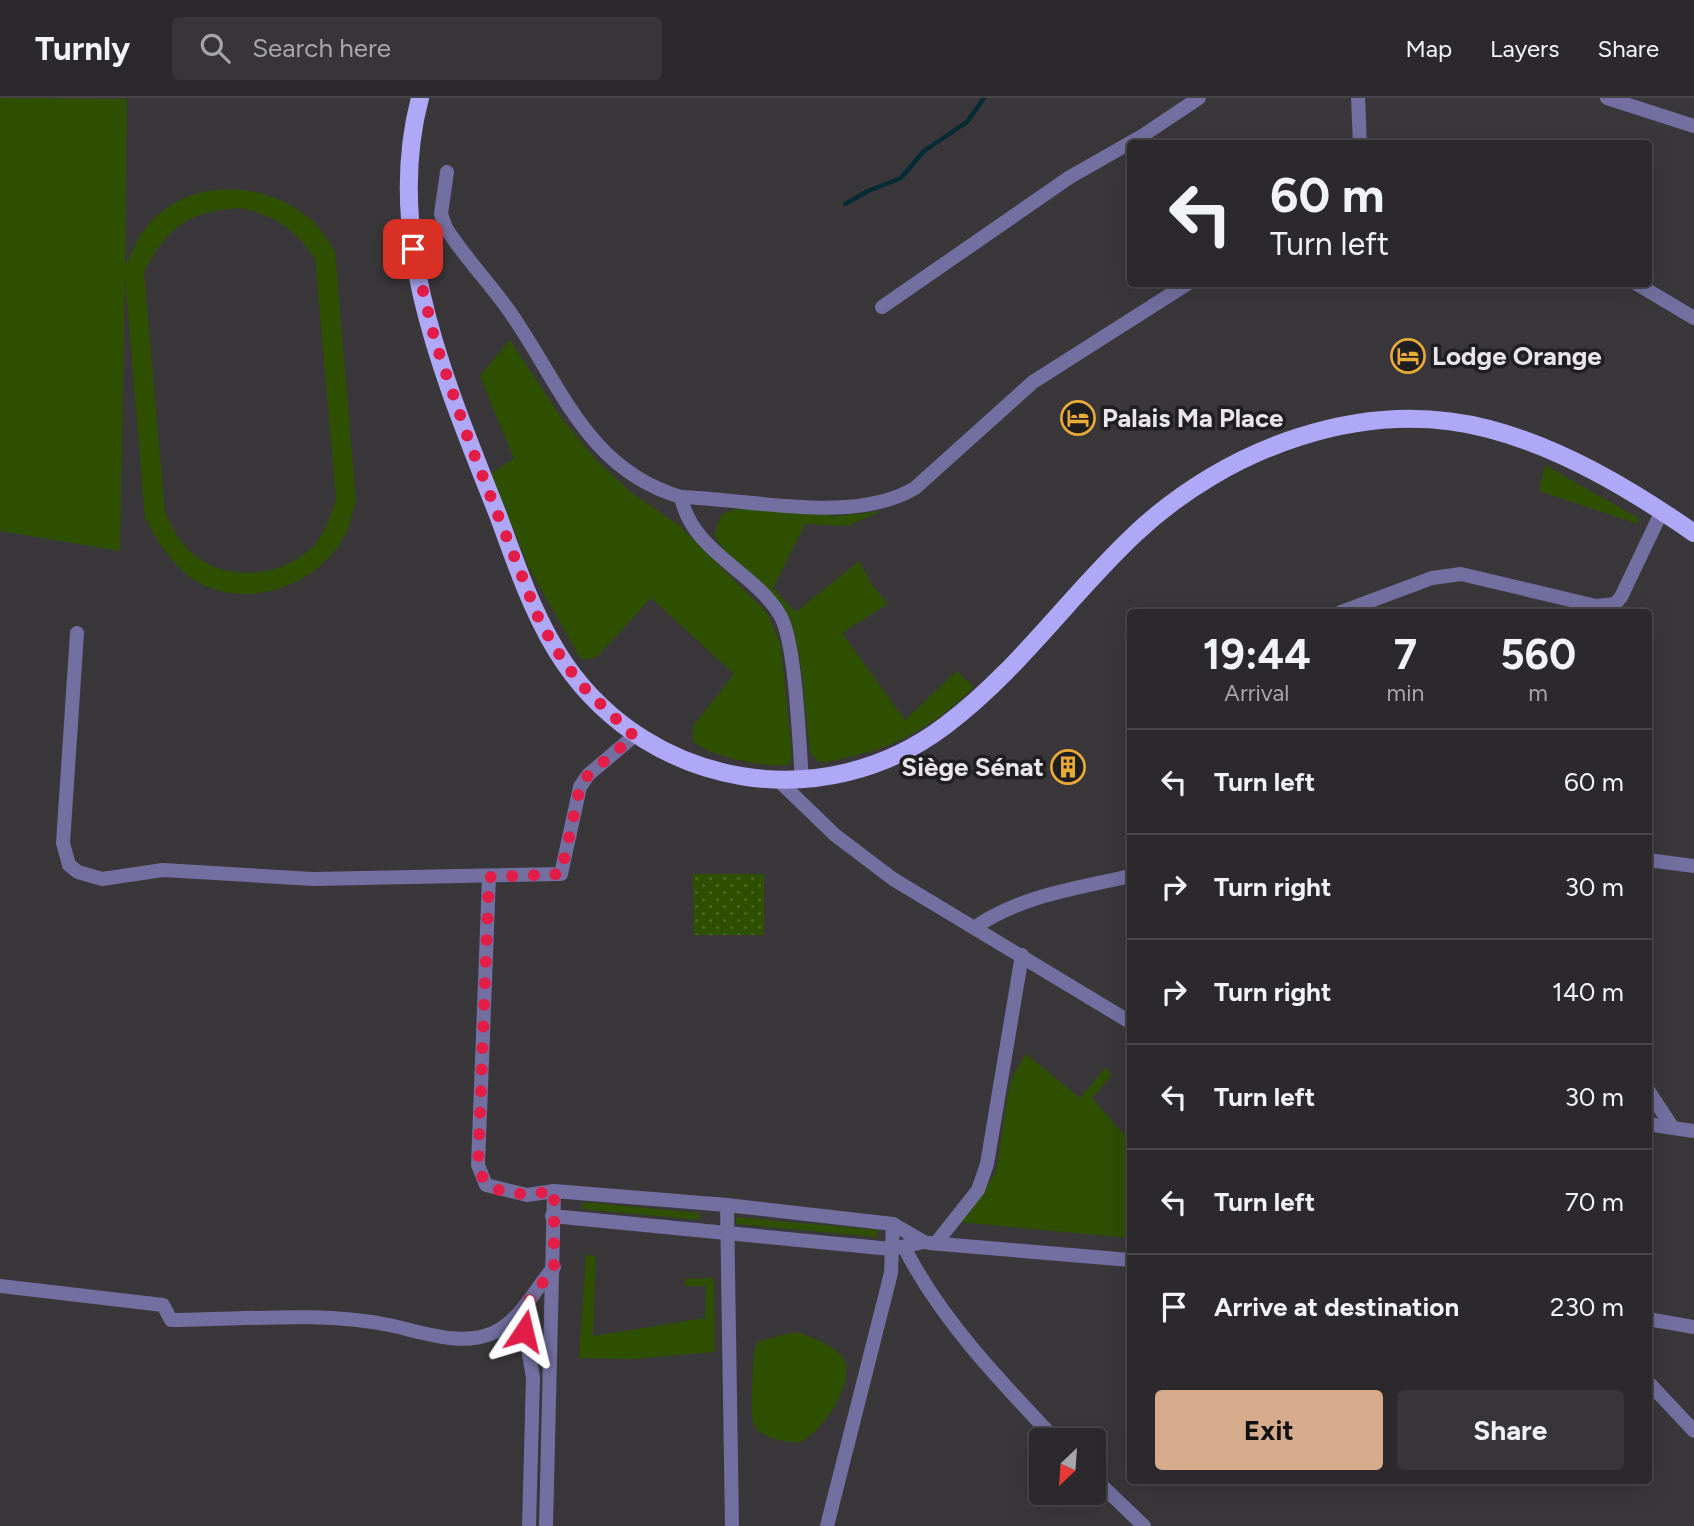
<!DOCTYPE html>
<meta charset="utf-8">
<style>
:root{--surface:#2b292c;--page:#373538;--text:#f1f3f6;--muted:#a6a6a9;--line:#474548;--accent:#d6ab8b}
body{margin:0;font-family:Figtree,sans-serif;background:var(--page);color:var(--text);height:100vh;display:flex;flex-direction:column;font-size:26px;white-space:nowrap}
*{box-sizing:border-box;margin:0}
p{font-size:23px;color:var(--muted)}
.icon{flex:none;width:38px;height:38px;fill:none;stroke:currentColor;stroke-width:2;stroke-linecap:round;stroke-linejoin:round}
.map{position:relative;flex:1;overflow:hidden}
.details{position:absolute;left:1127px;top:511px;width:525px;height:875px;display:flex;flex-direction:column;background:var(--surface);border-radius:7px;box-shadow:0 7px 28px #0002,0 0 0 2px var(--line)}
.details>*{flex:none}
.hud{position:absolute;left:1127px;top:42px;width:525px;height:147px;border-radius:7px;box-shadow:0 7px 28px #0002,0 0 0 2px var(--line);background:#2b292c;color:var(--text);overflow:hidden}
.needle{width:46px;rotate:205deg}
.fabs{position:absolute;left:1029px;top:1330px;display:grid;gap:14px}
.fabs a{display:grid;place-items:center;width:77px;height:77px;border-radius:7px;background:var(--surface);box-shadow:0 7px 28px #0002,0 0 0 2px var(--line);font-size:35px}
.pin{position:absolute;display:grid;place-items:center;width:60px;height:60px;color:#fff;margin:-30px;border-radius:14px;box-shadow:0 4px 10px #0006}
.me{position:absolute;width:77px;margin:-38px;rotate:10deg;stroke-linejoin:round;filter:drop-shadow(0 0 5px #0008)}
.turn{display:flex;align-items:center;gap:24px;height:147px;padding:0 28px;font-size:32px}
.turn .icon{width:91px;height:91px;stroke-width:2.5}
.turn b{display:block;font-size:49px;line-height:60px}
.eta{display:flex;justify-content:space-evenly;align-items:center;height:119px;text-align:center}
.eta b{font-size:42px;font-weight:700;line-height:49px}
.cta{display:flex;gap:14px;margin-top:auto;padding:14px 28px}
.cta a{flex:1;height:80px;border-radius:7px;background:var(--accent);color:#111;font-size:28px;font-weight:700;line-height:80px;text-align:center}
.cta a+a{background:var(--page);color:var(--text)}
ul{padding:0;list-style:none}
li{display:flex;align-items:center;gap:21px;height:105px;padding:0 28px;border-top:2px solid var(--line)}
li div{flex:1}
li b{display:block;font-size:26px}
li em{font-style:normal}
header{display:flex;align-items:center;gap:42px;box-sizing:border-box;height:98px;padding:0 35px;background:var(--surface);border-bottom:2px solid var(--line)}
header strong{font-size:33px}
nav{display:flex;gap:38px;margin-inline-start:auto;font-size:24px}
.search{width:490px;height:63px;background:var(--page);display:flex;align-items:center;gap:18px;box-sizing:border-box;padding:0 24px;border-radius:7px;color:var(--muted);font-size:26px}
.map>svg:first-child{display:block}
.grass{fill:#2e4e00;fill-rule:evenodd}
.garden{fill:url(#garden-dots)}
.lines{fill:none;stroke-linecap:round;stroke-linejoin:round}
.stream{stroke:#072b34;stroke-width:4.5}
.minor{stroke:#736fa0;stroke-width:14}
.tertiary{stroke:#736fa0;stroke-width:14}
.primary{stroke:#aea8f7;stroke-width:18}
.route{stroke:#e11d48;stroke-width:12;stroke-dasharray:0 21.6}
.labels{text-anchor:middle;stroke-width:7;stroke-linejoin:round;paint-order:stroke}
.poi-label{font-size:26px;font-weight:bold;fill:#e8e6e8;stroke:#1f1e20;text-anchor:start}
</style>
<header>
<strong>Turnly</strong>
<div class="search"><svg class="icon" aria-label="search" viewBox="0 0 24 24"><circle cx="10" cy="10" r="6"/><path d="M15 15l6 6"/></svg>Search here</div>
<nav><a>Map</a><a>Layers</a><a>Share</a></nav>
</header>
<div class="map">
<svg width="1694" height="1428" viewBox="0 0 1694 1428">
<defs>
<pattern id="garden-dots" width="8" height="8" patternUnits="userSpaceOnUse" patternTransform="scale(1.75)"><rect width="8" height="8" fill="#2e4e00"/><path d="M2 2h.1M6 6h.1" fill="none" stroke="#4c6825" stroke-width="1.8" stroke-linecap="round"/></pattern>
</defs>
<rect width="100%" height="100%" fill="#39373a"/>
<g class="grass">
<path d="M0 0 127 1 125 168C131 158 135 145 142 135 181 79 259 80 308 119 319 127 327 142 335 153L356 403C352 415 350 429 344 439 315 492 236 516 186 476 167 459 157 442 145 420L125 179 120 453 0 433ZM241 110C278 119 292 129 315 160L336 401C330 420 324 440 308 453 271 485 206 483 178 439 173 432 169 423 165 415L144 174C167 128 190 113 241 110Z"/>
<path d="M510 242 560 318 597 363 632 395 679 427 767 515 781 548 792 658 789 667C767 670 709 659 693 643V628L734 576 651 500 597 559 584 562 579 558 528 468 491 375 514 361 480 278Z"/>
<path d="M1545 367 1640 421 1638 426 1539 393Z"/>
<path d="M743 408 835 418 882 413 847 428 805 426 773 490 796 514 859 463 872 487 888 506 842 535 905 622 957 573 974 589C938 625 900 648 849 659 839 661 827 666 817 663L811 656C804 618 804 536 782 507 763 482 729 465 714 437L722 416Z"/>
<path d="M1026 956 1080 1000 1105 970 1112 977 1092 1000 1126 1039 1130 1036V1140L958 1124 976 1105 996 1074 1008 995 1012 980Z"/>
<path d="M583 1104 700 1115V1122L582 1111Z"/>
<path d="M736 1119 878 1132 877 1139 736 1126Z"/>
<path d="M586 1156 596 1158 593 1238 705 1220 706 1188H685V1181L714 1180 715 1254 631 1261 579 1260Z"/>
<path d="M795 1234C810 1238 839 1248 845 1264 854 1287 823 1331 804 1342 796 1347 787 1343 779 1342 768 1339 756 1335 753 1324 750 1315 753 1260 755 1249L759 1243Z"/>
</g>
<path class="garden" d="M693 776H764V837H694Z"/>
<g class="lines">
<path class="stream" d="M845 106 868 93 901 80 924 53 967 24 984 0"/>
<g class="minor">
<path d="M1358 0 1360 46"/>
<path d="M1607 0 1694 28"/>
<path d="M447 74 441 116 446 130C466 162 493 188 514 220 563 292 589 372 681 399 692 454 753 472 780 517 796 544 799 645 802 682"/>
<path d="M1637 186 1694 220"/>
<path d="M882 209 1070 79 1142 38 1199 0"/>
<path d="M681 399C752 401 854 427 915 390L1033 284 1187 186"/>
<path d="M1341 514 1432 480 1461 476 1596 508 1615 506 1621 499 1662 413"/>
<path d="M77 535 63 745 69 767 78 774 102 781 163 772 313 781 561 776 580 689 588 677 634 638"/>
<path d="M779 683 835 737 893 781 1130 924"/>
<path d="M1648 762 1694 768"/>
<path d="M489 779 478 1067 486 1087 527 1097 554 1093 727 1107 893 1126"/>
<path d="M975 829C1023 797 1075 791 1130 778"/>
<path d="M1648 992 1673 1030 1694 1033"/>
<path d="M1648 1026 1673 1030"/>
<path d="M727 1107 732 1428"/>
<path d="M552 1118 891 1151"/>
<path d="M929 1145 1130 1162"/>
<path d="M936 1145 978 1092 987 1066 1022 857"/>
<path d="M905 1151C942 1223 1001 1284 1056 1342"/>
<path d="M0 1188 163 1207 171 1222C242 1222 319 1213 389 1227 422 1234 460 1249 493 1235 521 1222 535 1191 554 1169"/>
<path d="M522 1213 533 1280 529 1428"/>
<path d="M1648 1221 1694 1229"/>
<path d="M1648 1284 1694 1333"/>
<path d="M1094 1380 1144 1428"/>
<path d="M546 1428 554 1093"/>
</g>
<g class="tertiary">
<path d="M891 1151 924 1144"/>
<path d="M827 1428 891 1175 893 1126 924 1144"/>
</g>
<path class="primary" d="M420 0C382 142 447 287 498 417 517 468 534 521 565 566 652 691 824 720 946 627 1018 573 1070 497 1135 436 1226 350 1364 298 1489 331 1562 350 1632 392 1694 435"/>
</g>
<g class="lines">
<path class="route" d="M413 151 435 243 470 346 540 524 565 566 587 593 634 638 588 677 580 689 561 776 489 779 478 1067C485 1102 526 1097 554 1093V1169L522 1213 524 1233"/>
</g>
<defs>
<g id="hotel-ring" transform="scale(1.75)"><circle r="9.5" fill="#1f1e20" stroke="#eaaa38" stroke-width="1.5"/><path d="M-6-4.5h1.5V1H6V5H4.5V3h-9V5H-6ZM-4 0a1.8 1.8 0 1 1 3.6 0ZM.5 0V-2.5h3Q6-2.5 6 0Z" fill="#eaaa38"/></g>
<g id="building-ring" transform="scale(1.75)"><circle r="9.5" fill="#1f1e20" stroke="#eaaa38" stroke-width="1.5"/><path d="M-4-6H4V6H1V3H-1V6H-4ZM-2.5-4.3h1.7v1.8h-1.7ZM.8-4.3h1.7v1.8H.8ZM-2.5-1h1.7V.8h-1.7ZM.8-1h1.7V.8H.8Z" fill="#eaaa38"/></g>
</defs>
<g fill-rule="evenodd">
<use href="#hotel-ring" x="1408" y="258"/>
<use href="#hotel-ring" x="1078" y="320"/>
<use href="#building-ring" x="1068" y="669"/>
</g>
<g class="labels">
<g class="poi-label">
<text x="1432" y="267">Lodge Orange</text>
<text x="1102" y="329">Palais Ma Place</text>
<text x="1044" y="678" text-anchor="end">Siège Sénat</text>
</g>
</g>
</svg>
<div class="fabs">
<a><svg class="needle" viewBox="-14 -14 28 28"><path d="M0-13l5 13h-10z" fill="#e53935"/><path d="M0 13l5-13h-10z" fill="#a6a6a9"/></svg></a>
</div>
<div class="pin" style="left:413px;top:151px;background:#d93025"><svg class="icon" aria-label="arrive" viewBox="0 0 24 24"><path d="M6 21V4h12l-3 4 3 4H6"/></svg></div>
<svg class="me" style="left:524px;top:1233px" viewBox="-20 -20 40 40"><path d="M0-17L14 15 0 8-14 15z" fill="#e11d48" stroke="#fff" stroke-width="4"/></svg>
<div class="hud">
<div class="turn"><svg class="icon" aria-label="left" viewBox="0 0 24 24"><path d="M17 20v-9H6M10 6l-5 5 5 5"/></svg><div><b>60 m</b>Turn left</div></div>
</div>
<section class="details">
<div class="eta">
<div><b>19:44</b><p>Arrival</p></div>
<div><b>7</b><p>min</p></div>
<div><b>560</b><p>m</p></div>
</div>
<ul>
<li><svg class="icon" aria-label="left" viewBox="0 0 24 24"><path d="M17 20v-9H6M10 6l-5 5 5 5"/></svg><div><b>Turn left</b></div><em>60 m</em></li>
<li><svg class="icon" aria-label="right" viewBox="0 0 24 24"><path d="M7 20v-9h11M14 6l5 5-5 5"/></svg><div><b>Turn right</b></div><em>30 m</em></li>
<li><svg class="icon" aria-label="right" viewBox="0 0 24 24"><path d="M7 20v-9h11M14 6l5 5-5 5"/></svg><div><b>Turn right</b></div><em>140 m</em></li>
<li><svg class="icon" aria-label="left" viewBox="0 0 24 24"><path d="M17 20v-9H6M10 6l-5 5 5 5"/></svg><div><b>Turn left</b></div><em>30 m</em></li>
<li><svg class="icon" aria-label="left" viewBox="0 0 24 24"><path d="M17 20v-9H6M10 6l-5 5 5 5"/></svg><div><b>Turn left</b></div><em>70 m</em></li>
<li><svg class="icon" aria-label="arrive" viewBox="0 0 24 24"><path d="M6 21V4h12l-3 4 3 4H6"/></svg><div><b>Arrive at destination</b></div><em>230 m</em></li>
</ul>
<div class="cta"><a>Exit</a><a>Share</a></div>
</section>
</div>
